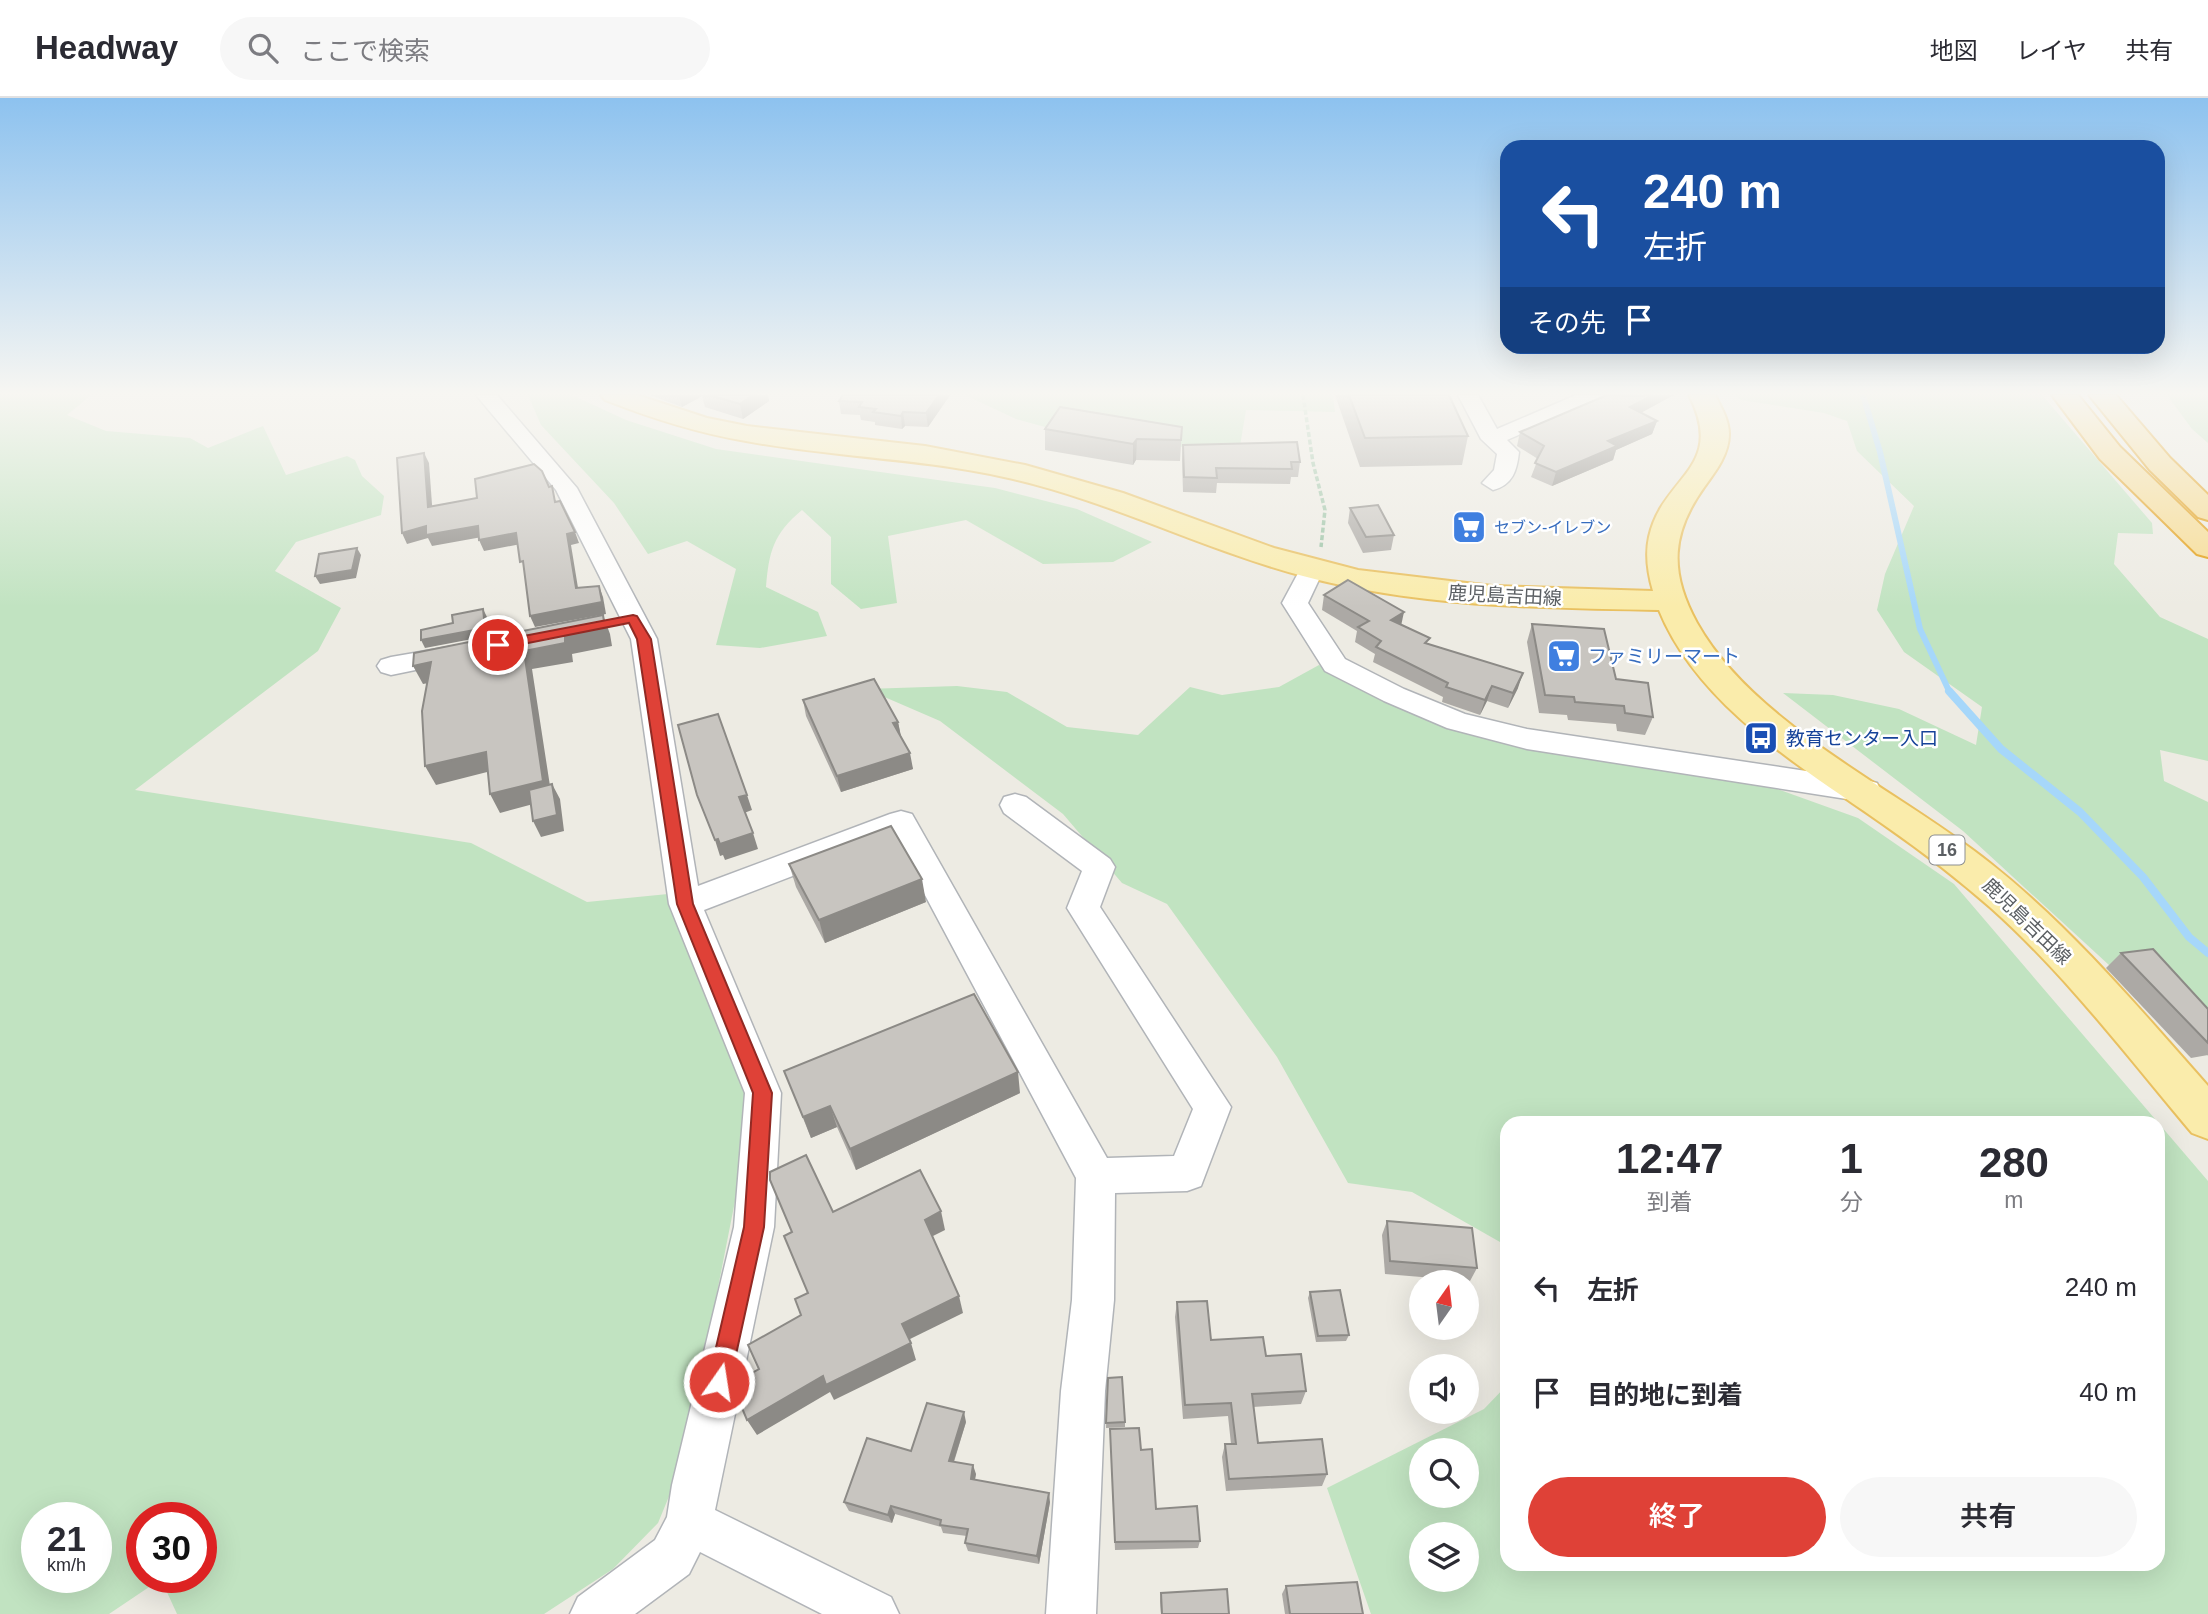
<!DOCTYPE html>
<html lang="ja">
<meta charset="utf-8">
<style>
:root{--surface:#fff;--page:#f7f7f7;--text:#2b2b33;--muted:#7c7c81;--line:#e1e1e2;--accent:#df4137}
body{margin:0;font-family:Helvetica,"Noto Sans JP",sans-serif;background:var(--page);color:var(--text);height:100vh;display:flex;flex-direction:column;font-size:26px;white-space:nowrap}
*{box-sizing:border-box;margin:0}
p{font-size:23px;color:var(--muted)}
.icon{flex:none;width:38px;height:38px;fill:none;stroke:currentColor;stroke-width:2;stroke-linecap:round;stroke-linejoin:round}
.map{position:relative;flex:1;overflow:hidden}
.panel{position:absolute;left:1500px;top:1018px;width:665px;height:455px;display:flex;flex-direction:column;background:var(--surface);border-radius:21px;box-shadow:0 7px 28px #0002}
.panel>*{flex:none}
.top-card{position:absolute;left:1500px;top:42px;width:665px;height:214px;border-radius:21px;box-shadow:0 7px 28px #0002;background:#1a4fa0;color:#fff;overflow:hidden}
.needle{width:46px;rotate:14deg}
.buttons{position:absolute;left:1409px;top:1172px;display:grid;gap:14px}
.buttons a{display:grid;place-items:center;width:70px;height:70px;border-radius:50%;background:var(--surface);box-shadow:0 7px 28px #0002;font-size:35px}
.speed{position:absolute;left:21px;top:1404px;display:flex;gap:14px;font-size:35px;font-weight:700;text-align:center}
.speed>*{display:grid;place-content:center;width:91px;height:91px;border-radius:50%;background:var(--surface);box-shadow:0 7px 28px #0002;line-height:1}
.speed small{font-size:18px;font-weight:400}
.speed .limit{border:10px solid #d22;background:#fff;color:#111}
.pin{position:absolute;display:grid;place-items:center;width:60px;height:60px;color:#fff;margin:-30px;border:4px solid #fff;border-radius:50%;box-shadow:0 2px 7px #0007}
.me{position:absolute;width:77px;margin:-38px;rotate:13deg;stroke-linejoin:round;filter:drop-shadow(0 0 5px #0008)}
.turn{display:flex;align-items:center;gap:24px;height:147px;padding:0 28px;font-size:32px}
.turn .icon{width:91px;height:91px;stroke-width:2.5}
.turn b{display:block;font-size:49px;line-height:60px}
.then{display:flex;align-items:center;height:66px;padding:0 28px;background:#0003;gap:14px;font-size:26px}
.eta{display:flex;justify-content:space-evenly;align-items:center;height:119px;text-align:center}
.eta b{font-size:42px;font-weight:600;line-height:49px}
.cta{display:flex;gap:14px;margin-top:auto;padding:14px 28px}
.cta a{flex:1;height:80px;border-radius:42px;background:var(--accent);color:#fff;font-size:28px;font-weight:600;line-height:80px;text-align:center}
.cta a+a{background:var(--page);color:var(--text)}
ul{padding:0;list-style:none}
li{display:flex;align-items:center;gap:21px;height:105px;padding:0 28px}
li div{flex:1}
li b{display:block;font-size:26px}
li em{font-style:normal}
header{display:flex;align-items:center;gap:42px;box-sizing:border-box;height:98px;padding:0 35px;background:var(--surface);border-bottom:2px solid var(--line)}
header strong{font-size:33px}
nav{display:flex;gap:38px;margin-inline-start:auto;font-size:24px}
.search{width:490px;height:63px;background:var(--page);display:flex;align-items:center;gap:18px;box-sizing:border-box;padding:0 24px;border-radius:38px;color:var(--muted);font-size:26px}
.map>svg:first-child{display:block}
.green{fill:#c1e3c1;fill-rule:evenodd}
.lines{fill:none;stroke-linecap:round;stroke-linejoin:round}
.stream-far1{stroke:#a6d7fa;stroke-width:6}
.stream{stroke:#a6d7fa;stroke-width:8}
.minor-casing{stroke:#b1b4b8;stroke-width:3}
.primary-casing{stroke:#e9c060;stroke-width:4}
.motorway-casing{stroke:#e39c0d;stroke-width:4}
.path{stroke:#99c2a4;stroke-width:3.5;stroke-dasharray:5 2.5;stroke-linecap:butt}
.minor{fill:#fff;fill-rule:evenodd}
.primary{fill:#faecab;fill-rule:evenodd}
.motorway{fill:#f7db90;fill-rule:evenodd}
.wall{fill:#aca9a5}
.shaded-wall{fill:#8c8a86}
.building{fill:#c8c5c0;stroke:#8c8a86;stroke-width:2}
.route{fill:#df4137;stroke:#912a24;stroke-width:2}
.labels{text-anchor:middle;stroke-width:5;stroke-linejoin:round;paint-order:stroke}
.far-shop-label{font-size:16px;fill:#366cbe;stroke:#fff;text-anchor:start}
.shield{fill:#fff;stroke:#8c8f92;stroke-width:2}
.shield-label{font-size:18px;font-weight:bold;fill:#5b5f63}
.street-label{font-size:19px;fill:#5b5f63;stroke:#fff}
.shop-label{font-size:19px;fill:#366cbe;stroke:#fff;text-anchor:start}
.transit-label{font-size:19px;fill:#164399;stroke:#fff;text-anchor:start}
</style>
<header>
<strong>Headway</strong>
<div class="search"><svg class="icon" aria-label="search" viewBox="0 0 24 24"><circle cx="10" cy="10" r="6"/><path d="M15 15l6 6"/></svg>ここで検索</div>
<nav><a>地図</a><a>レイヤ</a><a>共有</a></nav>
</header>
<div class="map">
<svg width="2208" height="1516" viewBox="0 0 2208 1516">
<rect width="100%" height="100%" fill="#edebe3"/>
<g class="green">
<path d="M0 297H91L67 317 106 333 190 340 208 350 263 328 286 377 347 358 355 362 362 378 384 398 381 417 296 444 275 473 341 510 318 553 135 692 471 745 587 804 668 796 747 997 737 1093 684 1362 658 1425 613 1471 544 1516H177L161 1481 109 1516H0ZM37 1419H96V1479H37ZM142 1419H201V1479H142Z"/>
<path d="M528 297H572L626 322 716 351 995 390 1077 411 1152 444 1113 464 1043 466 966 422 888 438 897 505 861 511 831 486V439L802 412C773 436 769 454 766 489L818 514 827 538 760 550 716 547 736 471 687 443 648 456 614 405 541 327Z"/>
<path d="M965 297H1333L1335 314 1246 312 1239 354 1085 340 1016 321Z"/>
<path d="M1735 297H2042L2152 425 2153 436 2118 435 2114 466 2160 519 2208 541V663L2160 652 2164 683 2208 704V958L1963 733 1783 595 1833 597 1899 611 1976 647 1982 609 1904 554 1877 512 1885 476 1914 408 1857 353 1847 323 1824 315 1741 302Z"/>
<path d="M2167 297H2208V345L2192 331Z"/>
<path d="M1319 567 1405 610 1763 686 1858 720 1954 786 2208 1083V1516H1371L1327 1390 1484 1311 1507 1287V1466H2158V1026H1507V1148L1412 1094 1348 1085 1277 959 1167 806 1122 785 1063 716 940 623 866 591 957 588 1007 594 1067 629 1138 637 1190 589 1222 597 1279 589ZM1421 1353H1466V1398H1421ZM1421 1437H1466V1482H1421Z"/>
</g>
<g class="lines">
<path class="stream-far1" d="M1863 297 1880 354 1920 531 1950 595"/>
<path class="stream" d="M1949 593 2001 651 2080 714 2143 779 2189 839 2208 855"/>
<g class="minor-casing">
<g id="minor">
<path d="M476 297H497L577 390 657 541 698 788 890 716 901 713 912 716 1107 1060 1174 1058 1193 1011 1067 810 1082 773 1004 715 1000 707 1004 699 1015 696 1026 699 1110 761 1115 769 1100 809 1231 1009 1201 1088 1187 1093 1115 1095 1114 1202 1105 1293 1096 1516H1046L1061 1293 1072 1202 1076 1080 894 739 704 812 781 995 774 1129 715 1412 891 1499 899 1516H822L700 1454 689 1476 635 1516H570L578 1499 655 1442 667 1419 672 1387 734 1129 745 995 669 806 631 541 556 392Z"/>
<path d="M1458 297H1478L1497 331 1576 297H1604L1601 301 1507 342 1519 354C1517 372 1513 387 1493 392L1482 385 1494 372 1497 356 1481 341Z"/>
<path d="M1312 464 1321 466 1324 471 1308 505 1345 561 1404 591 1465 616 1527 631 1866 682 1877 685 1881 693 1877 701 1866 704 1527 651 1447 630 1384 603 1325 573 1282 505 1303 466Z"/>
<path d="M455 548 464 550 468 556 464 562 391 577 381 574 377 568 381 562 391 559Z"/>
</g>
</g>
<g class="primary-casing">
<path id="primary" d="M601 297H637L707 320 747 328 925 348 1025 367 1123 395 1274 450 1358 472 1492 488 1653 493C1648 476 1645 457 1649 439 1662 378 1727 371 1689 297H1715C1721 309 1729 322 1729 336 1729 356 1716 373 1705 388 1671 435 1669 474 1697 525 1754 627 1900 693 1990 765 2072 830 2139 910 2208 988V1041L2192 1035C2128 959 2066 877 1991 810 1958 781 1923 754 1887 729 1805 671 1699 610 1659 512 1540 510 1419 509 1303 478 1201 451 1107 401 1004 379 919 360 831 359 746 343 697 335 651 320 605 302Z"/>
</g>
<g class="motorway-casing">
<g id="motorway">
<path d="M2052 297H2078L2120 349 2208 434V459L2197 456 2100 361Z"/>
<path d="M2089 297H2116L2170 360 2208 397V422L2198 419 2150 372Z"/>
</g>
</g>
<path class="path" d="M1303 297 1313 365 1325 412 1321 449"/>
<use href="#minor" class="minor"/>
<use href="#primary" class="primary"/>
<use href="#motorway" class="motorway"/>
</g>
<g class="wall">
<path d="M650 297H768L769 303 743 321 705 309 702 298 682 309Z"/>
<path d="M843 297H950L928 329 905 328 902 331 875 327V324L861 322 860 317 841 316 839 303Z"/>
<path d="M1335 297H1449L1468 338 1462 367 1360 369Z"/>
<path d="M1641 315 1657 323 1652 336 1616 352 1613 362 1552 388 1531 379 1538 361 1517 348 1520 334Z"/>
<path d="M1182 329 1180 363 1136 362 1133 367 1045 352V331Z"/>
<path d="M1183 347 1300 364 1298 379H1291L1290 386 1217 385 1216 395 1183 394 1182 362Z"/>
<path d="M1350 410 1394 437 1391 452 1363 455 1348 425Z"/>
<path d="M1324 497 1401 527 1429 546 1518 590 1508 610 1487 603 1480 617 1442 604 1443 599 1373 564 1375 556 1355 544 1357 533 1322 512Z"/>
<path d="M1532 526 1616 581 1653 619 1645 637 1617 633 1616 626 1568 622 1567 617 1539 615 1527 544Z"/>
<path d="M803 602 898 624 901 638 913 671 841 694 806 618Z"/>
<path d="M789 766 926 804 825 845 796 789Z"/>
<path d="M2121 855 2208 911V957L2191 960 2106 870Z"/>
<path d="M784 973 1020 995 856 1072 837 1029 811 1040Z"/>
<path d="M1387 1123 1477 1170 1470 1183 1385 1176 1382 1137Z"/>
<path d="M1310 1194 1349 1237 1346 1243 1316 1244 1308 1200Z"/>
<path d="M1177 1204 1211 1242 1266 1258 1306 1293 1301 1306 1253 1309 1258 1345 1327 1376 1322 1388 1226 1393 1222 1359 1225 1346H1231L1228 1318 1183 1321 1175 1219Z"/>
<path d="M1108 1280 1125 1324V1329L1106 1330Z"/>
<path d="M966 1324 954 1364 976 1376 975 1382 1050 1404 1039 1466 968 1453 965 1445 967 1438 943 1435 941 1429 895 1416 892 1425 849 1413 844 1404 911 1353Z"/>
<path d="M1110 1331 1141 1352 1156 1411 1200 1443 1198 1450 1115 1452Z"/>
<path d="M1286 1488 1363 1516H1285L1282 1496Z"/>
<path d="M1161 1495 1229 1516H1161L1160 1503Z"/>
</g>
<g class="shaded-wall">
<path d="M679 297H701L702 298 682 309Z"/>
<path d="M753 297H768L769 303 743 321 740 306Z"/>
<path d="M939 297H950L928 329 926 315Z"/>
<path d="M1653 297H1674L1626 323 1630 309Z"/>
<path d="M903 314 905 328 902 331 901 318Z"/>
<path d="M1657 323 1652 336 1616 352 1613 362 1552 388 1556 374 1608 343Z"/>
<path d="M1137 341 1136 362 1133 367V346Z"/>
<path d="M424 355 429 365 433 420 428 409Z"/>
<path d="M426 428H478L482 439 432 448 428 440 407 446 402 435Z"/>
<path d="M575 434 579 445 571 447 580 502 576 490 567 436Z"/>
<path d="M516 435 521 446 484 453 479 442Z"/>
<path d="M357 450 361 457 356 480 320 486 315 478Z"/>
<path d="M599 488 603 499 606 516 535 529 530 518Z"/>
<path d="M483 511 487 519 488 538 425 550 421 542Z"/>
<path d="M1404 514 1401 528 1391 522Z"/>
<path d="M603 517 610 536 612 548 572 556 573 564 532 571 552 701 500 715 490 696 524 553 565 538Z"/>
<path d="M431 564 440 583 423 586 413 568Z"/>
<path d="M1523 575 1518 590 1508 610 1513 595Z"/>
<path d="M1492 588 1487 603 1480 617 1485 602Z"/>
<path d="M898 624 901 639 893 625Z"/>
<path d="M486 654 495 672 436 687 425 668Z"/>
<path d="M910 655 913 671 841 694 837 678Z"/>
<path d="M552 686 560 701 564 733 541 739 533 723Z"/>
<path d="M747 697 752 712 744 715 739 699Z"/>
<path d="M753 735 758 751 725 762 723 757 720 758 715 742Z"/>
<path d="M922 781 926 804 825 845 819 822Z"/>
<path d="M1018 974 1020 995 856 1072 850 1051Z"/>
<path d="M830 1008 837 1029 811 1040 803 1019Z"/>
<path d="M941 1113 945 1132 929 1140 925 1122Z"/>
<path d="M959 1198 963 1215 908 1242 902 1226Z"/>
<path d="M911 1245 916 1262 834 1302 830 1294 757 1337 747 1322 823 1278Z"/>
<path d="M964 1314 966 1324 951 1372 949 1363Z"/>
<path d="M973 1367 976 1376 973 1390 971 1381Z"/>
<path d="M1049 1395 1050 1404 1039 1466 1037 1458Z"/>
<path d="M891 1408 895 1416 892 1425 888 1417Z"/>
</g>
<g class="building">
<path d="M709 297H753L740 306Z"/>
<path d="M843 297H939L926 315 903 314 901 318 873 314 876 311 859 309 862 304 839 303Z"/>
<path d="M1349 297H1449L1468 338 1365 340Z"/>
<path d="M1607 297 1644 298V297H1653L1630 309 1657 323 1608 343 1617 348 1556 374 1535 365 1544 348 1520 334Z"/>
<path d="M1060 309 1182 329 1181 342 1137 341 1133 346 1045 331Z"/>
<path d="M1297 344 1300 364H1291L1292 371 1216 370 1217 380 1184 379 1183 347Z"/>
<path d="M424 355 428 409 477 400 475 381 534 366 542 373 549 389 552 388 555 404 560 403 575 434 567 436 576 490 599 488 602 504 530 518 523 463 520 464 516 435 479 442 478 428 426 437V428L402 435 397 360Z"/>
<path d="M1378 407 1394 437 1366 439 1350 410Z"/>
<path d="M357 450 352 472 315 478 319 456Z"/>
<path d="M1348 482 1404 514 1391 522 1430 540 1425 545 1523 575 1513 595 1492 588 1485 602 1446 589 1448 585 1376 549 1381 543 1358 529 1369 523 1324 497Z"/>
<path d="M483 511 485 530 421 542V532L453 525 452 517Z"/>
<path d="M603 517 605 530 565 538V545L524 553 543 683 490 696 486 654 425 668 422 613 431 564 413 568 414 555Z"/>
<path d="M1532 526 1604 531 1616 581 1648 585 1653 619 1625 615 1624 608 1575 604 1574 599 1545 597Z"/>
<path d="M874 581 898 624 893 625 910 655 837 678 803 602Z"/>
<path d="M718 616 747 697 739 699 753 735 720 746 718 741 715 742 697 697 678 627Z"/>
<path d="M552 686 557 717 533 723 529 692Z"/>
<path d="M891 728 922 781 819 822 789 766Z"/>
<path d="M2153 851 2208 911V945L2121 855Z"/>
<path d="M974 896 1018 974 850 1051 830 1008 803 1019 784 973Z"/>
<path d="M806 1057 833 1114 920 1072 941 1113 925 1122 959 1198 902 1226 911 1245 826 1287 823 1278 747 1322 732 1286 759 1271 748 1247 801 1217 795 1201 808 1195 784 1138 792 1134 770 1082V1074Z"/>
<path d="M1387 1123 1472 1130 1477 1170 1390 1163Z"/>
<path d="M1340 1192 1349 1237 1318 1238 1310 1194Z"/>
<path d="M1207 1203 1211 1242 1263 1239 1266 1258 1301 1256 1306 1293 1252 1296 1258 1345 1322 1341 1327 1376 1229 1381 1225 1346H1236L1231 1305 1185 1307 1177 1204Z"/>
<path d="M1122 1279 1125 1324 1106 1325 1108 1280Z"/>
<path d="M927 1305 964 1314 949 1363 973 1367 971 1381 1049 1395 1037 1458 965 1445 968 1431 940 1427 941 1422 891 1408 888 1417 844 1404 867 1340 911 1353Z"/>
<path d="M1139 1330 1141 1352 1152 1351 1156 1411 1197 1408 1200 1443 1115 1444 1110 1331Z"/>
<path d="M1357 1484 1363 1516H1290L1286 1488Z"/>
<path d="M1227 1491 1229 1516H1162L1161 1495Z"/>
</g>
<linearGradient id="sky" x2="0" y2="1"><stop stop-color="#8dc2ef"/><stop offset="0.58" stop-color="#f7f6f2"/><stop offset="1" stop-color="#f7f6f2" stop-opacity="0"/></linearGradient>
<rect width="2208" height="509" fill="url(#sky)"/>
<path class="route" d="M633 517 637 518 651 541 693 806 772 995 764 1129 730 1284 727 1292 719 1295 711 1292 708 1284 744 1129 753 995 677 806 637 541 629 525 498 551 492 547 498 543Z"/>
<defs>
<g id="supermarket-square" transform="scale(1.75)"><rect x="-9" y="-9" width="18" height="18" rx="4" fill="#3f7fe0" stroke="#fff"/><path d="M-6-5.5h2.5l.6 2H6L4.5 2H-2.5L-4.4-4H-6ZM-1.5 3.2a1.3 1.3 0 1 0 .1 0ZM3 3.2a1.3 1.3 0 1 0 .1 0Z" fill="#fff"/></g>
<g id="bus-square" transform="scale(1.75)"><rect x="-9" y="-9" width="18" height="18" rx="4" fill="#1a4fb4" stroke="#fff"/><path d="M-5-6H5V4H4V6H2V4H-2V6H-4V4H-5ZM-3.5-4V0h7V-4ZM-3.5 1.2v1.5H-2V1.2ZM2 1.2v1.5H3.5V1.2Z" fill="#fff"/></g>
</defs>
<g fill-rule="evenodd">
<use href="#supermarket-square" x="1469" y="429"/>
<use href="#supermarket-square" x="1564" y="558"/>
<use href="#bus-square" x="1761" y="640"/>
</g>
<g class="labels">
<g class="far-shop-label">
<text x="1494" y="435">セブン-イレブン</text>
</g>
<rect class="shield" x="1929.5" y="737.5" width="35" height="29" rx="5"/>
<g class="shield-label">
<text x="1947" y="758">16</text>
</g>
<g class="street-label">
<text transform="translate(1505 497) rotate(3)" y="7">鹿児島吉田線</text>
<text transform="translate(2027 823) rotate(44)" y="7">鹿児島吉田線</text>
</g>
<g class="shop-label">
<text x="1588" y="565">ファミリーマート</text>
</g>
<g class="transit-label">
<text x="1786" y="647">教育センター入口</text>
</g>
</g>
</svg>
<div class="buttons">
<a><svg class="needle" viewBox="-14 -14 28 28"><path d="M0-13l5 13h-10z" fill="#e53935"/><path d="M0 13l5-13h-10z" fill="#7c7c81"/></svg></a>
<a><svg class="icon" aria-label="sound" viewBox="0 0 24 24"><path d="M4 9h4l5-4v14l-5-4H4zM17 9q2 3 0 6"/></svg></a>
<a><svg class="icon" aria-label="search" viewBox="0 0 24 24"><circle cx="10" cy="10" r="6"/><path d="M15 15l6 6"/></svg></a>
<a><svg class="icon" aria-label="layers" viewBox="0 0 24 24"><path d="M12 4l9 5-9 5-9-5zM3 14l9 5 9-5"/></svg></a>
</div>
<div class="speed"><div>21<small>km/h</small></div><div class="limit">30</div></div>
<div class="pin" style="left:498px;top:547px;background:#d93025"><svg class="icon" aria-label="arrive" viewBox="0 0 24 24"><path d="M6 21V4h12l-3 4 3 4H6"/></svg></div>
<svg class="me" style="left:719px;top:1284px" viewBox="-20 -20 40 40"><circle r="17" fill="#df4137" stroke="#fff" stroke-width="3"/><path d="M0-11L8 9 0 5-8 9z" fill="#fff"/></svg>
<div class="top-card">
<div class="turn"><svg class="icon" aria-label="left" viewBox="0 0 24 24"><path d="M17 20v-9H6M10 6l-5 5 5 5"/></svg><div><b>240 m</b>左折</div></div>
<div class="then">その先<svg class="icon" aria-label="arrive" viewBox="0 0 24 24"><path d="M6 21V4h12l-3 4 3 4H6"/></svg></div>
</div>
<section class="panel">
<div class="eta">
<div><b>12:47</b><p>到着</p></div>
<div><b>1</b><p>分</p></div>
<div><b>280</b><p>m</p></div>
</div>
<ul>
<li><svg class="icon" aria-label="left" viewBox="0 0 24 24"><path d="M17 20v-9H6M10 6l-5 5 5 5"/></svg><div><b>左折</b></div><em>240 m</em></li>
<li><svg class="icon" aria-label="arrive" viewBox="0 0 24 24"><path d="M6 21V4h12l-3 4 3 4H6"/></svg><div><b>目的地に到着</b></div><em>40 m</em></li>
</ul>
<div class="cta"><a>終了</a><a>共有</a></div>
</section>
</div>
